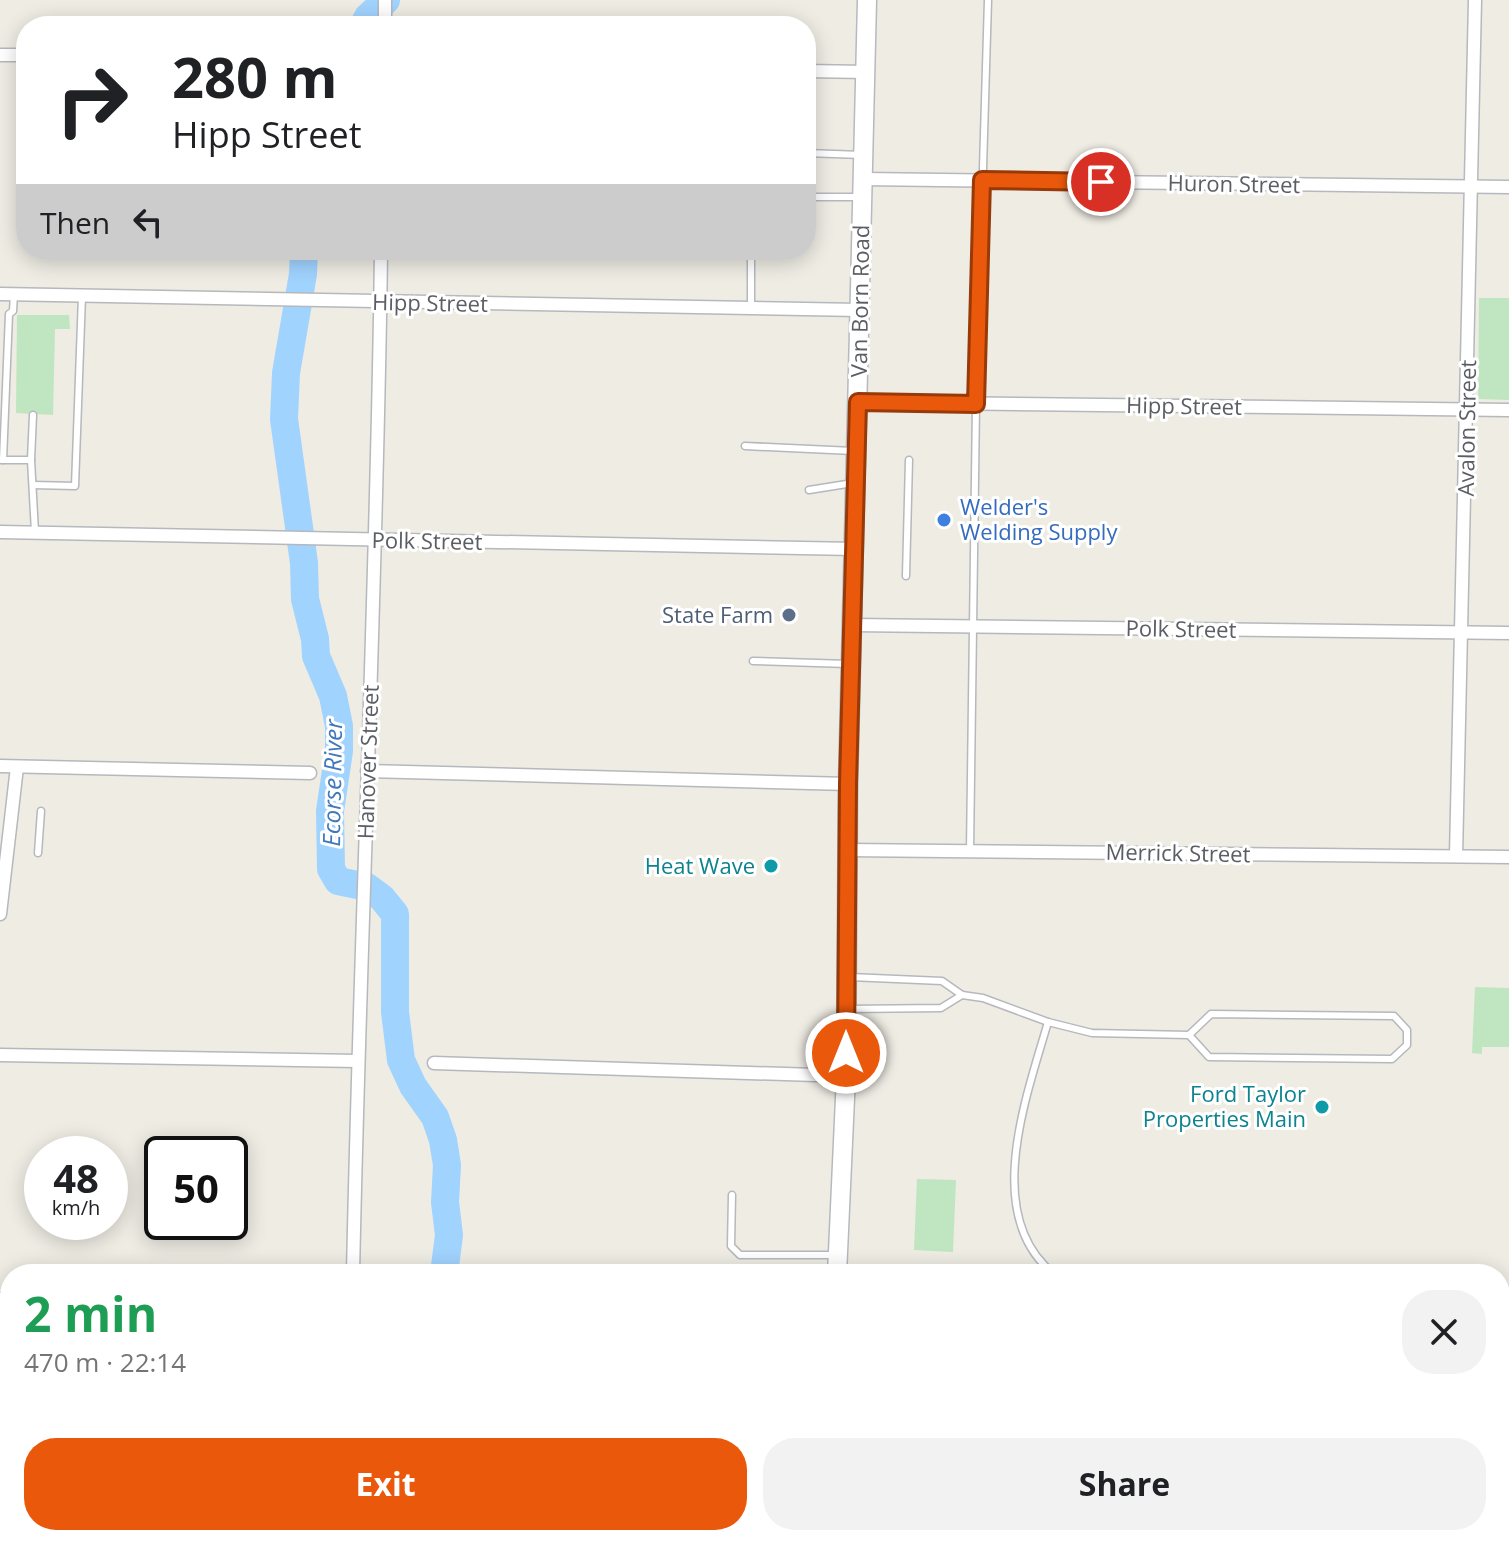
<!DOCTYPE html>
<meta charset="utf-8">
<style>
:root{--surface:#fff;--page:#f2f2f2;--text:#202124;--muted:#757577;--accent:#ea580c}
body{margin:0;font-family:"Open Sans",sans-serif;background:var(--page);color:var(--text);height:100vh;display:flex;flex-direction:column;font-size:30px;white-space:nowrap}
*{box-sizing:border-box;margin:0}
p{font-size:26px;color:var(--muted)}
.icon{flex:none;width:44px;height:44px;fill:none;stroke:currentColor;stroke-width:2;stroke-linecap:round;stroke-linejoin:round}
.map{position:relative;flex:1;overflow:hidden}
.side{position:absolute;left:0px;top:1264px;width:1510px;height:282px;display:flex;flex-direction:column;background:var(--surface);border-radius:32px 32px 0 0;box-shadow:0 4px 20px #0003}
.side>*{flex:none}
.hud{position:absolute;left:16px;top:16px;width:800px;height:244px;border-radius:32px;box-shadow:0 4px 20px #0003;background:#fff;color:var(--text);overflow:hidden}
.speed{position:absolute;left:24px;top:1136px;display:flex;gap:16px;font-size:40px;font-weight:700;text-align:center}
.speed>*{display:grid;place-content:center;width:104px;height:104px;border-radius:50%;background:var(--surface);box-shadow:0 4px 20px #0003;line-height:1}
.speed small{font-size:20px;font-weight:400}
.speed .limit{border:4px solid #111;border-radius:12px;background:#fff;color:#111}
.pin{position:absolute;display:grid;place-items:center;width:68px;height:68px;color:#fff;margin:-34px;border:4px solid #fff;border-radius:50%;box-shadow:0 2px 8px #0007}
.me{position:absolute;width:88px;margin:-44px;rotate:0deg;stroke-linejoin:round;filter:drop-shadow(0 0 6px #0008)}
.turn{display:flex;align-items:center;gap:28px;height:168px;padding:0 24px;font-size:36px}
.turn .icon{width:104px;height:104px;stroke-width:2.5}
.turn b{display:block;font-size:56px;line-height:68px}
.then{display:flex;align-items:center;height:76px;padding:0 24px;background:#0003;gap:16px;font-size:30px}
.round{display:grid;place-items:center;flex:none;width:84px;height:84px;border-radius:32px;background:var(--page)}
.head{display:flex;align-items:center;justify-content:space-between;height:136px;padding:0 24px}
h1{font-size:48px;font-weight:700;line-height:60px;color:#1e9e55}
.cta{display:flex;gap:16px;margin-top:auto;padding:16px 24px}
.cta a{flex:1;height:92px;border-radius:32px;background:var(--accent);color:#fff;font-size:32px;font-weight:700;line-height:92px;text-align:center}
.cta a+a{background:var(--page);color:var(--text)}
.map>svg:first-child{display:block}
.green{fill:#bfe6c0}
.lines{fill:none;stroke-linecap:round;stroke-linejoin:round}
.river{stroke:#a1d3ff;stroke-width:28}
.service-casing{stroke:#b5b8bd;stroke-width:9}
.minor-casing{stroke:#b5b8bd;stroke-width:15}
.secondary-casing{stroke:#b6b9bf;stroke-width:21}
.service{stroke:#fff;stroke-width:6}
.minor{stroke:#fff;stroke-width:12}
.secondary{stroke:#fff;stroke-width:18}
.route-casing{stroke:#983908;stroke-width:20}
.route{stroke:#ea580c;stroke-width:14}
.shop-dot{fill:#3f7fe0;stroke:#fff;stroke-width:3}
.service-dot{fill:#5c6f8a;stroke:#fff;stroke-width:3}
.culture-dot{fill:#0f9aa8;stroke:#fff;stroke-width:3}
.labels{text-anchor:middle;stroke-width:6;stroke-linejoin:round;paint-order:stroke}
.street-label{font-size:22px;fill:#5b5e64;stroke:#fff}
.shop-label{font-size:22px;fill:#366cbe;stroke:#fff;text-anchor:start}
.service-label{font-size:22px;fill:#4e5e75;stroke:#fff;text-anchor:end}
.culture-label{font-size:22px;fill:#0d838f;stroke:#fff;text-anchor:end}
.water-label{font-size:24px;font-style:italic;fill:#4078bb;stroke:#fff}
</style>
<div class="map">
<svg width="1509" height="1545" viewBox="0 0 1509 1545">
<rect width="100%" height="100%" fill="#eeece3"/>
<g class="green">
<path d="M1479 298H1509V400L1478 399Z"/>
<path d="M17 315H69L70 329H55L53 415 16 413Z"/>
<path d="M1475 987 1509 988V1047H1482V1054L1472 1053Z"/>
<path d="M917 1179 956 1180 953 1252 914 1250Z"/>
</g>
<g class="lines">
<g class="river">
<path d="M363 26 368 17 386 0"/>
<path d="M304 250 303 274 286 373 284 419 304 563 305 599 315 639 316 656 333 696 339 726V751L330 811 331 869 338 881 367 887 382 898 395 914V1012L401 1060 413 1086 435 1117 443 1140 447 1165 445 1202 449 1235 444 1274"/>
<path d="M384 1545 385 1536"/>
</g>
<g class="service-casing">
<g id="service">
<path d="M806 153 862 155"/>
<path d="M806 197H859"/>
<path d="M751 306V250"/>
<path d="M33 415 31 460 35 532"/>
<path d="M745 446 853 451"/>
<path d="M0 460H31"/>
<path d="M3 460 9 314 13 311 14 294"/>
<path d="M33 485 75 486 82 296"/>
<path d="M809 490 853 483"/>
<path d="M906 576 909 460"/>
<path d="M753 661 848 664"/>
<path d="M970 851 976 404 988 0"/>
<path d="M38 853 41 811"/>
<path d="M850 977 942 981 962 995 983 998 1048 1022 1092 1033 1189 1035 1209 1057 1392 1059 1407 1045V1030L1394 1016 1211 1014 1189 1035"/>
<path d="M849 1009 941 1008 962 995"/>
<path d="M1048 1022C1027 1095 981 1216 1054 1274"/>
<path d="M732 1195 731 1246 740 1255H833"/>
<path d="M1500 1341 1509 1342"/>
<path d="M918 1545V1536"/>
<path d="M1241 1545 1242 1536"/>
<path d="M1508 1545 1509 1523"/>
</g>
</g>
<g class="minor-casing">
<g id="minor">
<path d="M385 26V0"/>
<path d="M0 55H26"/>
<path d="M806 71 866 72"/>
<path d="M863 179 1509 187"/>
<path d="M0 294 860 310"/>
<path d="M858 402 1509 410"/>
<path d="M0 532 855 549"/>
<path d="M853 625 1509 633"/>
<path d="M0 766 310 773"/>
<path d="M367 771 848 784"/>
<path d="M847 850 1509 857"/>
<path d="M1456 856 1475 0"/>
<path d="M0 914 17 767"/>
<path d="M0 1055 357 1061"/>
<path d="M434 1063 846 1076"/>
<path d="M353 1274C360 933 377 591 381 250"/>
<path d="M0 1299H10"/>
<path d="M0 1523H10"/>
<path d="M626 1536 787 1539 829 1545"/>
<path d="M349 1545V1536"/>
</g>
</g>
<g class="secondary-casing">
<g id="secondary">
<path d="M837 1274 846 1076 848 784 867 0"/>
<path d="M829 1545V1536"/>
</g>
</g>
<use href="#service" class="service"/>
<use href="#minor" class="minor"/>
<use href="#secondary" class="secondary"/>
</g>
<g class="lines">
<g class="route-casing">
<path id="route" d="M846 1053 848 784 858 402 976 404 982 180 1101 182"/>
</g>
<use href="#route" class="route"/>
</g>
<circle class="shop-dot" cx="944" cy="520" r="8"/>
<circle class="service-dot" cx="789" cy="615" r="8"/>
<g class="culture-dot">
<circle cx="771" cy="866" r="8"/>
<circle cx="1322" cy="1107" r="8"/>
</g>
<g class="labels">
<g class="street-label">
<text transform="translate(1234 184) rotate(1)" y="8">Huron Street</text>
<text transform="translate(860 301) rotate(-89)" y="8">Van Born Road</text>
<text transform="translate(430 303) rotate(1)" y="8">Hipp Street</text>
<text transform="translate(1184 406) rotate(1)" y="8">Hipp Street</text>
<text transform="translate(1467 428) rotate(-89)" y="8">Avalon Street</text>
<text transform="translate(427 541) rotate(1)" y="8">Polk Street</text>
<text transform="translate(1181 629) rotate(1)" y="8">Polk Street</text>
<text transform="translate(368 762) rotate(-88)" y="8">Hanover Street</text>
<text transform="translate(1178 853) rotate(1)" y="8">Merrick Street</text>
</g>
<g class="shop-label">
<text x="960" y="515">Welder's<tspan x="960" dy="25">Welding Supply</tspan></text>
</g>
<g class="service-label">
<text x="773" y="623">State Farm</text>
</g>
<g class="culture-label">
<text x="755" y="874">Heat Wave</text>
<text x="1306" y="1102">Ford Taylor<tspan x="1306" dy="25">Properties Main</tspan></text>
</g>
<g class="water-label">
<text transform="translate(333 783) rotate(-89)" y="8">Ecorse River</text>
</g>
</g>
</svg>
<div class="speed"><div>48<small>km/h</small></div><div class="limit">50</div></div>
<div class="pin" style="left:1101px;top:182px;background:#d93025"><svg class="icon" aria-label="arrive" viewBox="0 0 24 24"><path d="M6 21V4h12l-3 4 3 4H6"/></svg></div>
<svg class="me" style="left:846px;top:1053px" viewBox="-20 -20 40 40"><circle r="17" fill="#ea580c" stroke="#fff" stroke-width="3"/><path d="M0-11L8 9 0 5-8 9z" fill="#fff"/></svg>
<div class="hud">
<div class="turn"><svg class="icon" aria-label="right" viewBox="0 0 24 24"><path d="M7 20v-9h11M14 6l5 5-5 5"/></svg><div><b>280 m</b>Hipp Street</div></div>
<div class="then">Then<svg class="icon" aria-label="left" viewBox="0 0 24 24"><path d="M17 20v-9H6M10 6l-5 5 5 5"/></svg></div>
</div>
<section class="side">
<div class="head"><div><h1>2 min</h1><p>470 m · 22:14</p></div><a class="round"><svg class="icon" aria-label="close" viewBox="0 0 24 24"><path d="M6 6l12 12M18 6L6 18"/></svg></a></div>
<div class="cta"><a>Exit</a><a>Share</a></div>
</section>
</div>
